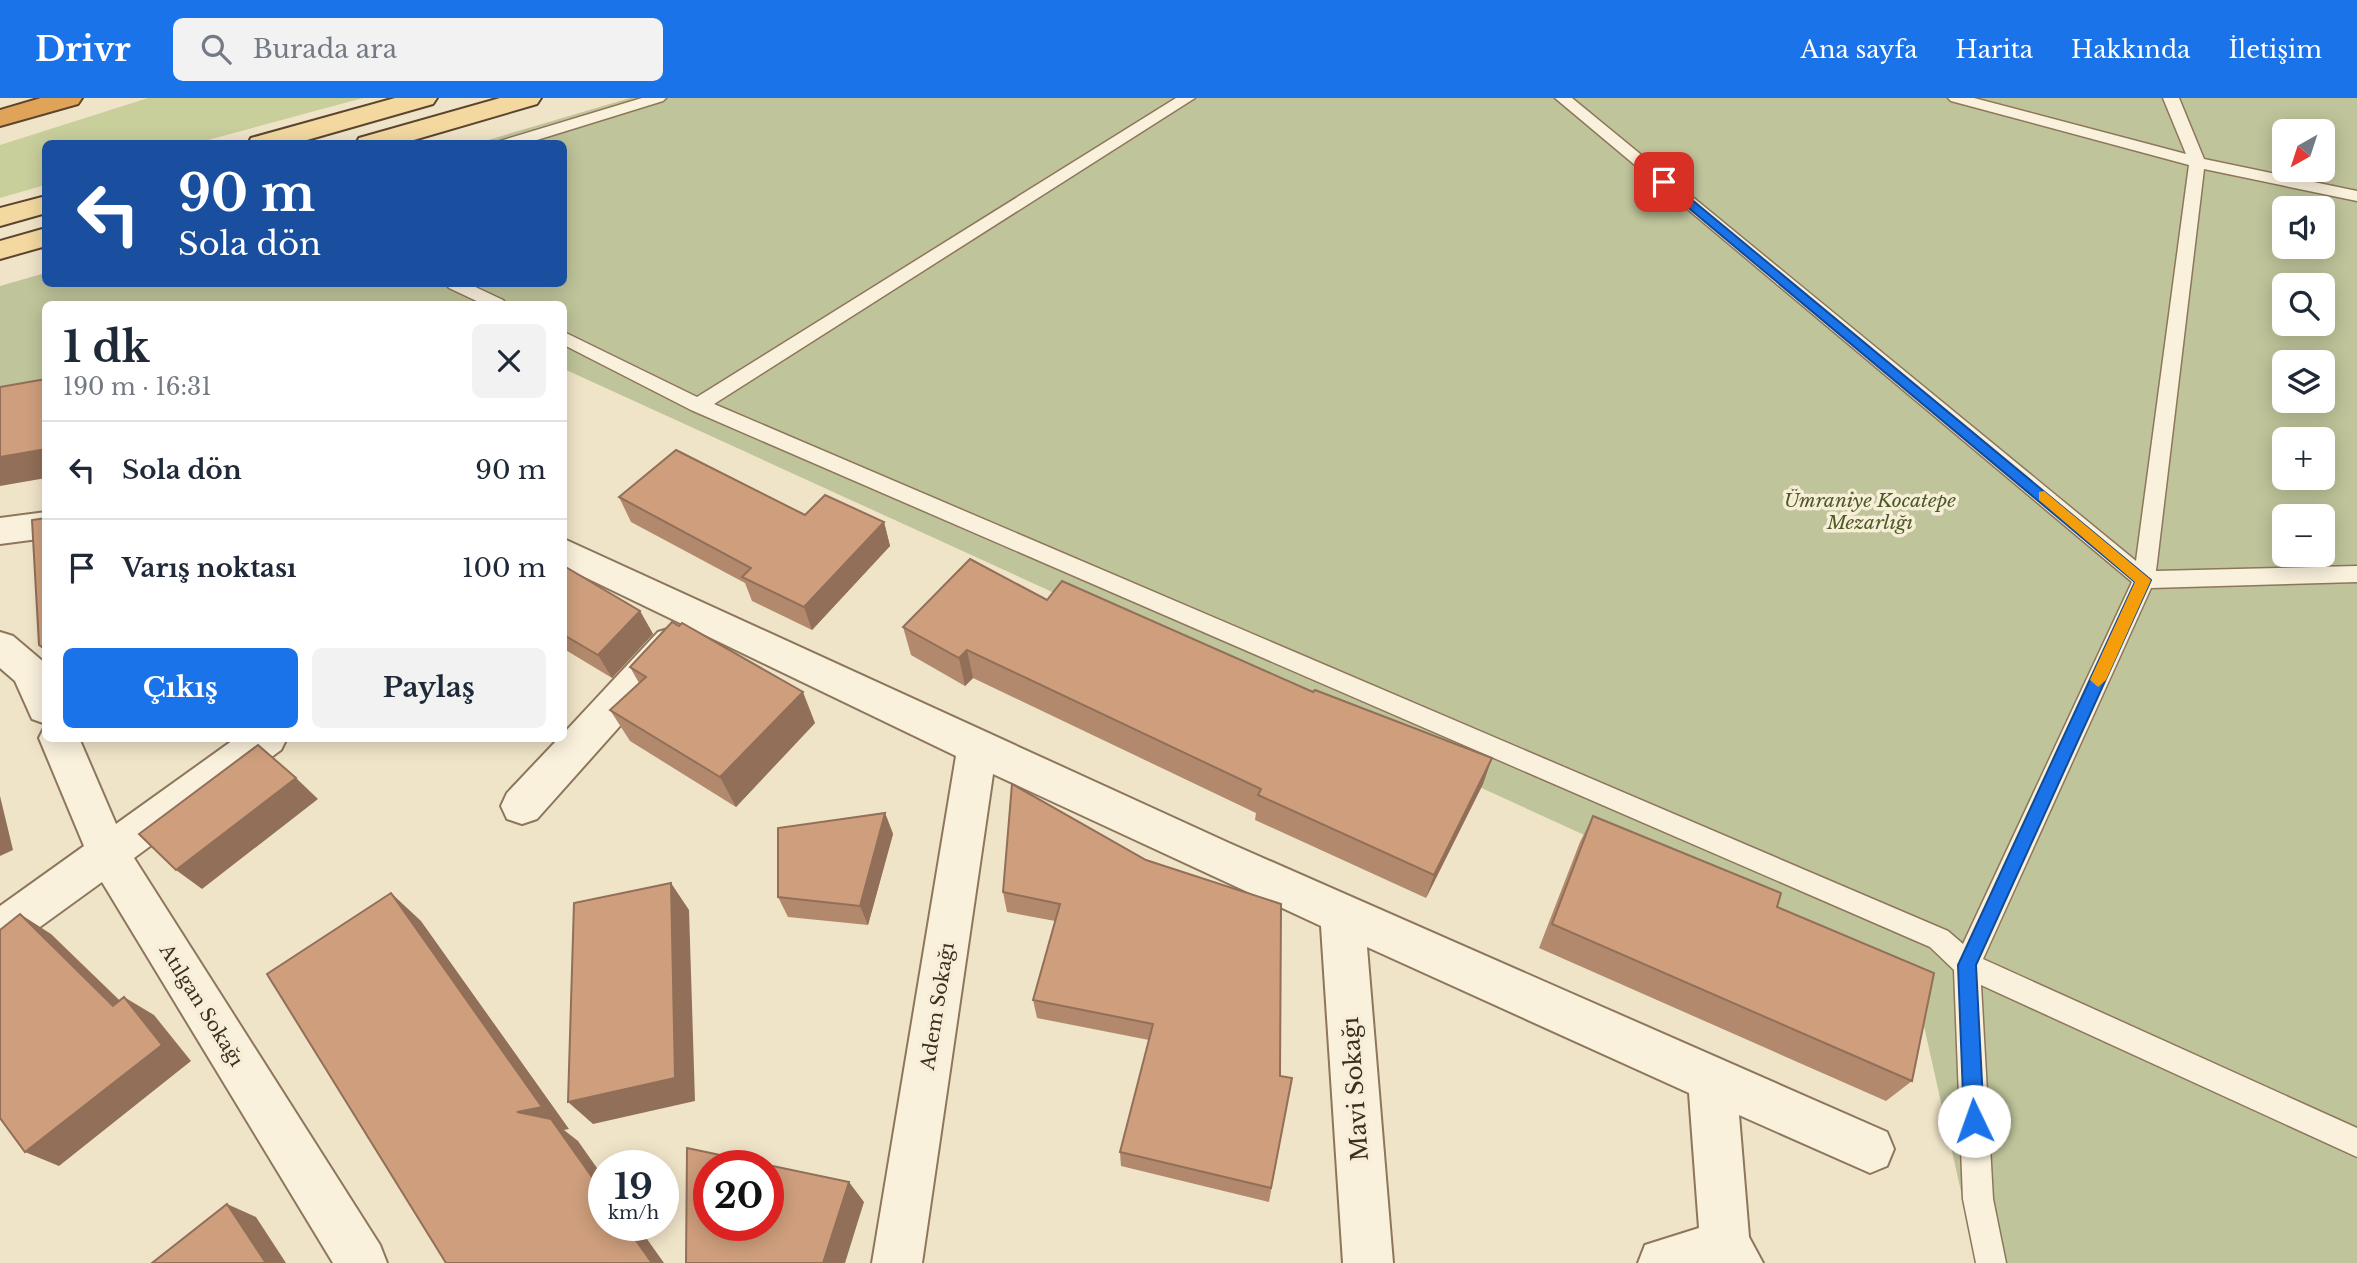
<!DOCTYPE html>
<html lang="tr">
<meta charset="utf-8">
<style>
:root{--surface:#fff;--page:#f2f2f3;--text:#1f2937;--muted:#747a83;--line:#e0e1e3;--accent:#1a73e8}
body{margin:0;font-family:"Libre Baskerville",serif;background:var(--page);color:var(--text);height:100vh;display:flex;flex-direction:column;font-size:26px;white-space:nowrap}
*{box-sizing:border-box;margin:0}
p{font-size:23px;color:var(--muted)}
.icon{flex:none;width:38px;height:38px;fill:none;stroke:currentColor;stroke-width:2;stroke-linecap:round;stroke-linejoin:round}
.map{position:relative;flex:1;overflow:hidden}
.details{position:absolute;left:42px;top:203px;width:525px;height:441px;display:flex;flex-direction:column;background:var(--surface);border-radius:10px;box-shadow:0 4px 18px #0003}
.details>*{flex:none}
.top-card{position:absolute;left:42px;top:42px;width:525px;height:147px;border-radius:10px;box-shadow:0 4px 18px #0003;background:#1a4fa0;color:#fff;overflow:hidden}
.needle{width:46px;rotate:219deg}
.tools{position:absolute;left:2272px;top:21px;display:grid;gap:14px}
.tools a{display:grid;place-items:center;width:63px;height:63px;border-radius:10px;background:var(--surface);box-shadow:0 4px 18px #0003;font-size:35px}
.speed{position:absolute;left:588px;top:1052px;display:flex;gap:14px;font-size:35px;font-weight:700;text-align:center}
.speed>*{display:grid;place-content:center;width:91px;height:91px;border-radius:50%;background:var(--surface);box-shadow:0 4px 18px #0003;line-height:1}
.speed small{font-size:18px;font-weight:400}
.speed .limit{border:10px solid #d22;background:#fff;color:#111}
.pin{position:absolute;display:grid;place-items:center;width:60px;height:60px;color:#fff;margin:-30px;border-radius:14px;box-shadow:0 4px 10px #0006}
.me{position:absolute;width:77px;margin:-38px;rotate:357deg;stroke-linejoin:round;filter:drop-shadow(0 0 5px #0008)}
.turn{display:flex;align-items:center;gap:24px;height:147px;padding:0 21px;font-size:32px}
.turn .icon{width:91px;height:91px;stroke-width:2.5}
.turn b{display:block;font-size:49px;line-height:60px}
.round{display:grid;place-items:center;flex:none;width:74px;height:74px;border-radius:10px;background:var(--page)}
.overview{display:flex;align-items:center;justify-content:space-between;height:119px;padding:0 21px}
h1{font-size:42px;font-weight:800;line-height:52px}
.action{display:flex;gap:14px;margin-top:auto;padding:14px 21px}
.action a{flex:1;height:80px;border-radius:10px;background:var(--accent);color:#fff;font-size:28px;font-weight:800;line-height:80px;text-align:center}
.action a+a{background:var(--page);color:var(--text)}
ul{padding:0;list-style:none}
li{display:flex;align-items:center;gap:21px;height:98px;padding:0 21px;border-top:2px solid var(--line)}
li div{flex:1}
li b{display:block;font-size:26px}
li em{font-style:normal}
header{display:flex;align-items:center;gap:42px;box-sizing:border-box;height:98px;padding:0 35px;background:var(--accent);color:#fff}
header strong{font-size:33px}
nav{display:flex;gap:38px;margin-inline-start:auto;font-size:24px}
.search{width:490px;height:63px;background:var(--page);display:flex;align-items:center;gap:18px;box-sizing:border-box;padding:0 24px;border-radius:10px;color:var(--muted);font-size:26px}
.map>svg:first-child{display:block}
.green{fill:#c9cf9b}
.cemetery{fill:#bfc49a;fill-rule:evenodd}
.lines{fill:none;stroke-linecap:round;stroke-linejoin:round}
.service-casing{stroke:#8d765c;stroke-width:3}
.minor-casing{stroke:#8d765c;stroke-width:4}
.primary-casing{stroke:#5b4430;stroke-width:4}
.motorway-casing{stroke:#5b4430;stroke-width:4}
.service{fill:#faf1dc;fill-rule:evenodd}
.minor{fill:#faf1dc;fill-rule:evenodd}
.primary{fill:#f3d9a0;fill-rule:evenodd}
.motorway{fill:#e0a458;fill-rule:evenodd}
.wall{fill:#b2896c}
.shaded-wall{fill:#916f58}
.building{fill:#cf9f7d;stroke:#916f58;stroke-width:2;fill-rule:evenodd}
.route{fill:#1a73e8;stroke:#114b97;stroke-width:2}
.slow{fill:#f59e0b}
.labels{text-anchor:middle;stroke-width:7;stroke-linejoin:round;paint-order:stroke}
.park-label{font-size:19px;font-style:italic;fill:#4d5a26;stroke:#f7eed8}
.street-label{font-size:19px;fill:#3d2e20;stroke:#f7eed8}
.near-street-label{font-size:23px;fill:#3d2e20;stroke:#f7eed8}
</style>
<header>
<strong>Drivr</strong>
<div class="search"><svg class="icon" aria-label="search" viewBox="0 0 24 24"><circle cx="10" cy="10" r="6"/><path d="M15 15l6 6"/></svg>Burada ara</div>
<nav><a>Ana sayfa</a><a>Harita</a><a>Hakkında</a><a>İletişim</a></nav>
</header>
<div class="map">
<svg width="2357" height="1165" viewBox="0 0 2357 1165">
<rect width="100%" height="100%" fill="#f0e4c8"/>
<path class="green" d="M148 0H363L197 45 46 46 45 87 0 100V47Z"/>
<path class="cemetery" d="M630 0H2357V1165H1977L1915 888 564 271V206H46L45 320 0 326V188L45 175 46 186H564V46L478 45ZM2284 33H2322V72H2284ZM2284 110H2322V149H2284ZM2284 187H2322V226H2284ZM2284 264H2322V303H2284ZM2284 341H2322V380H2284ZM2284 418H2322V457H2284Z"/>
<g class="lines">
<g class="service-casing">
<g id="service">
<path d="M642 0H666L663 3 524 46H498L500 43Z"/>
<path d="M1176 0H1195L714 306 1948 833 1963 846 2132 484 1555 0H1572L2136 463 2189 67 1951 3 1948 0H1974L2186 56 2163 0H2179L2204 61 2357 93V103L2204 71 2156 473 2357 468V484L2151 490 1983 861 2357 1030V1059L1981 887 1993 1101 2006 1165H1976L1963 1101 1954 872 1930 849 691 312 564 247V234L697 299Z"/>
<path d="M446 186H469L503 202 506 206H483L449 190Z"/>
</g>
</g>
<g class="minor-casing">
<g id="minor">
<path d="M46 414V440L0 446V420Z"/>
<path d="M564 441 1229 745 1887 1034 1894 1051 1887 1068 1870 1075 1739 1017 1749 1139 1763 1165H1638L1645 1147 1699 1130 1689 995 1367 849 1393 1165H1343L1321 828 993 676 922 1165H872L956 658 564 469Z"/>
<path d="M671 530 684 534 690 545 684 556 537 721 522 726 507 721 501 708 507 695 559 640H564V635L658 534Z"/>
<path d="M0 534 13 538 46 566V626L32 621 15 583 0 570Z"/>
<path d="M45 628 46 640H79L116 726 236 640H287L281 652 134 760 380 1147 387 1165H333L102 784 15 847 0 853V808L84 748 39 640Z"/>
</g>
</g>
<g class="primary-casing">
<g id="primary">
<path d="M395 0H437L433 6 293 46H248L251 40Z"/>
<path d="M500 0H541L537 6 400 46H356L359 40Z"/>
<path d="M46 98V115L0 128V110Z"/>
<path d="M46 130V148L0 161V143Z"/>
</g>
</g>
<g class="motorway-casing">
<path id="motorway" d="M41 0H82L78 6 0 28V12Z"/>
</g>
<use href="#service" class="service"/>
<use href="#minor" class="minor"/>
<use href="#primary" class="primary"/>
<use href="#motorway" class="motorway"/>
</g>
<g class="wall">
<path d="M619 399 884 424 890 448 812 532 752 503 745 485 631 424Z"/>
<path d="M564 468 640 513 653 536 612 580 564 551Z"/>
<path d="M1047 502 1313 594 1492 660 1483 686 1426 800 1255 722 1256 715 973 580 965 588 911 557 903 529Z"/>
<path d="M630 569 815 625 736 709 630 643 610 612 639 585Z"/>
<path d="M1012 686 1280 978 1292 980 1269 1104 1121 1068 1120 1054 1149 942 1037 920 1033 902 1055 823 1007 814 1003 794Z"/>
<path d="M885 715 893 736 868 827 788 819 778 799Z"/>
<path d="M1593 718 1777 809 1912 983 1886 1003 1539 850 1580 744Z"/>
</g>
<g class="shaded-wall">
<path d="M46 351V380L0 388V359Z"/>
<path d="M884 424 890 448 812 532 804 509Z"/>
<path d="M640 513 653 536 612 580 598 557Z"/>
<path d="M967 552 973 580 965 588 959 560Z"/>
<path d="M803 594 815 625 736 709 720 679Z"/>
<path d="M1492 660 1483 686 1426 800 1434 777Z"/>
<path d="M296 680 318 701 202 791 176 772Z"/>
<path d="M0 698 13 752 0 758Z"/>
<path d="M885 715 893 736 868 827 860 808Z"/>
<path d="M671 785 689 812 695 1003 593 1026 568 1004Z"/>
<path d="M391 795 421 823 569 1031 564 1032 578 1043 604 1080V1096L517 1014Z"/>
<path d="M20 816 51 836 143 925 113 908Z"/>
<path d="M124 899 154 917 191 963 59 1068 25 1054Z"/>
<path d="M849 1084 864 1104 845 1165H823Z"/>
<path d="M227 1106 256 1119 286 1165H266Z"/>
<path d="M625 1127H637L664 1165H652Z"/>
</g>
<g class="building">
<path d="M46 281V351L0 359V289Z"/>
<path d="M676 352 805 417 825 397 884 424 804 509 742 479 751 470 619 399Z"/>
<path d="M46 420V552L39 547 32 422Z"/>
<path d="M970 461 1047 502 1062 483 1313 594 1315 592 1492 660 1434 777 1258 697 1261 691 967 552 959 560 903 529Z"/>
<path d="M564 468 640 513 598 557 564 537Z"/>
<path d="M672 524 679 528 682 525 803 594 720 679 610 612 646 579 630 569Z"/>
<path d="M258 647 296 680 176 772 139 736Z"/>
<path d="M1012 686 1146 762 1281 806 1280 978 1292 980 1271 1090 1120 1054 1153 926 1033 902 1060 806 1003 794Z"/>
<path d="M885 715 860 808 778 799V730Z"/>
<path d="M1593 718 1781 795 1777 809 1934 875 1912 983 1552 826Z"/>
<path d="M671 785 675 980 568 1004 574 805Z"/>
<path d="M391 795 542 1009 517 1014 551 1021 604 1096V1127H625L652 1165H446L267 876Z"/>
<path d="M20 816 113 908 124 899 162 947 25 1054 0 1020V832Z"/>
<path d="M687 1050 849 1084 823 1165H686ZM709 1068H768V1127H709Z"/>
<path d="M227 1106 266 1165H152Z"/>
</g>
<path class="route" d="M1660 82H1668L2151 482 1976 867 1984 1023 1981 1030 1974 1033 1967 1030 1964 1023 1958 867 2135 484 1660 86Z"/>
<path class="slow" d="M2044 393 2151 482 2106 582 2098 589 2090 582 2135 484 2039 402V394Z"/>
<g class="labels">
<g class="park-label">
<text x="1870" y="409">Ümraniye Kocatepe<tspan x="1870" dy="22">Mezarlığı</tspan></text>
</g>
<g class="street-label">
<text transform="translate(202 907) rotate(58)" y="7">Atılgan Sokağı</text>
<text transform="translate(937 908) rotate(-81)" y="7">Adem Sokağı</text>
</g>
<g class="near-street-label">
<text transform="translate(1355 991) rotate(-94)" y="8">Mavi Sokağı</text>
</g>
</g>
</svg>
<div class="tools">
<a><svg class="needle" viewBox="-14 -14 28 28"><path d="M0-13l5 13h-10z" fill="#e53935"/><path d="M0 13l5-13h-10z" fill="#747a83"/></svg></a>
<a><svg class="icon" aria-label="sound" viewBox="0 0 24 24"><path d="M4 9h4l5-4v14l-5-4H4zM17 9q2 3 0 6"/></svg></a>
<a><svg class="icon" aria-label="search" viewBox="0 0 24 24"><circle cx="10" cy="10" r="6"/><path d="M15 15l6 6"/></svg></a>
<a><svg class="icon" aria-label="layers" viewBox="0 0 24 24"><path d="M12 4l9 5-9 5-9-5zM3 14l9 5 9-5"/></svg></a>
<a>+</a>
<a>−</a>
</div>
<div class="speed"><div>19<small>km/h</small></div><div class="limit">20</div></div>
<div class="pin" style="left:1664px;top:84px;background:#d93025"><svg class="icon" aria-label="arrive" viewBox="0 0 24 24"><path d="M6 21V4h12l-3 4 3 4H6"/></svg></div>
<svg class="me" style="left:1974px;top:1023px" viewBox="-20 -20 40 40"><circle r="19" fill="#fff"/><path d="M0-13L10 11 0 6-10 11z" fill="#1a73e8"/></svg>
<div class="top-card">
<div class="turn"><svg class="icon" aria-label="left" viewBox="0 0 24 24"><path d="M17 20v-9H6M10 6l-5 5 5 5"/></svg><div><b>90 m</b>Sola dön</div></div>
</div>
<section class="details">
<div class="overview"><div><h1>1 dk</h1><p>190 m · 16:31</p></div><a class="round"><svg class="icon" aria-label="close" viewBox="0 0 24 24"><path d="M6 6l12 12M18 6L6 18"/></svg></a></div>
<ul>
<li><svg class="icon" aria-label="left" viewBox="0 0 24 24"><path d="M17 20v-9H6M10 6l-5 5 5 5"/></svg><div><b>Sola dön</b></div><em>90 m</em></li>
<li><svg class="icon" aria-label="arrive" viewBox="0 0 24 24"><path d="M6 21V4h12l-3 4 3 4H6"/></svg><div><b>Varış noktası</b></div><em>100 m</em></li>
</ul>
<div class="action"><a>Çıkış</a><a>Paylaş</a></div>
</section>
</div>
